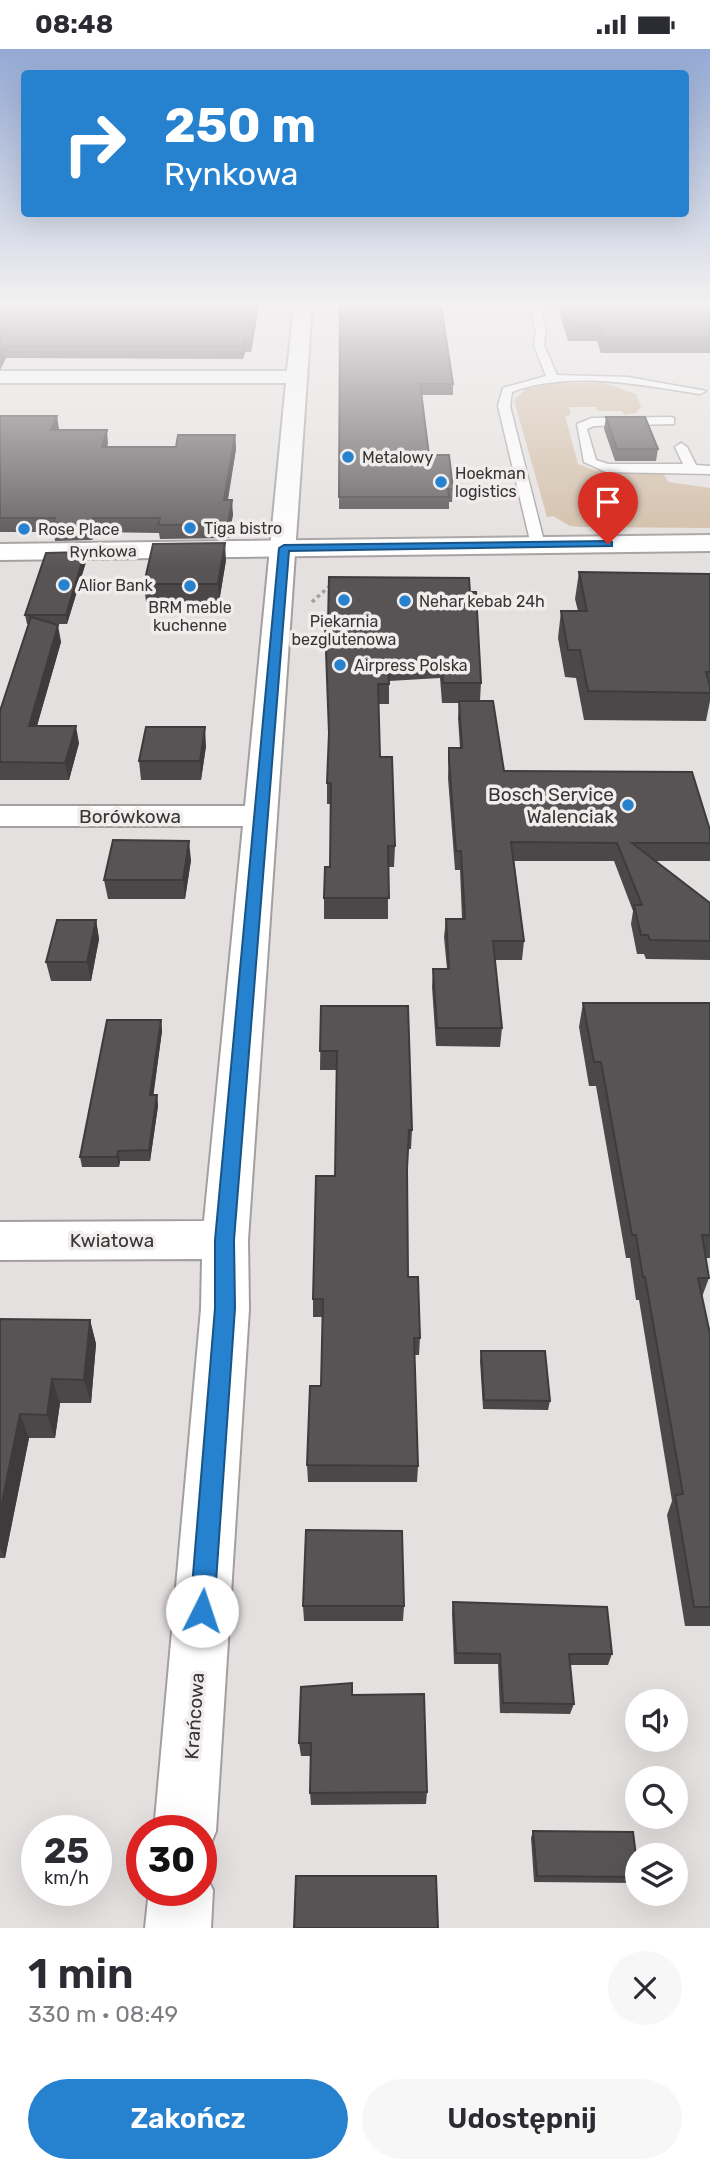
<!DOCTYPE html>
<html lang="pl">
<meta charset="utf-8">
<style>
:root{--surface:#fff;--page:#f7f7f7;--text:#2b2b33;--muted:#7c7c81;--accent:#2681ce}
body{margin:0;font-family:Rubik,sans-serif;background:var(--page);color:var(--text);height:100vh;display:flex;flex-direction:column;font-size:26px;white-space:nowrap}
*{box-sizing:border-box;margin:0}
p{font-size:23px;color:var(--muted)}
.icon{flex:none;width:38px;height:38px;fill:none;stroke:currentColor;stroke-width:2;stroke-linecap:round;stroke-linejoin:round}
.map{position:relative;height:1879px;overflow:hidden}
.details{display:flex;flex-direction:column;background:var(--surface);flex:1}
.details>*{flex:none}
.hud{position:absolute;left:21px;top:21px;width:668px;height:147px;border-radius:7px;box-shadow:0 7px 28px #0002;background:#2681ce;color:#fff;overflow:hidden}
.buttons{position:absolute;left:625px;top:1640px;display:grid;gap:14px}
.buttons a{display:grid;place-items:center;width:63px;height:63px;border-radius:50%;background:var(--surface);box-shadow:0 7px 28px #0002;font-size:35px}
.speed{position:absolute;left:21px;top:1766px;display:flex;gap:14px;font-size:35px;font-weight:700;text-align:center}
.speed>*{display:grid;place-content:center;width:91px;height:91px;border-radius:50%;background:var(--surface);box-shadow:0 7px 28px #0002;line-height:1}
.speed small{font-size:18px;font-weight:400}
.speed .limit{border:10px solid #d22;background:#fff;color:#111}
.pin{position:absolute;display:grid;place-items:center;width:60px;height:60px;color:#fff;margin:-72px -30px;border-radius:50% 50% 50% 0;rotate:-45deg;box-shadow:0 0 7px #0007}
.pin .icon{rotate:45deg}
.me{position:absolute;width:77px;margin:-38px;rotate:4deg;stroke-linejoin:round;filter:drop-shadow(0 0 5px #0008)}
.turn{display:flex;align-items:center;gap:24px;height:147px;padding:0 28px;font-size:32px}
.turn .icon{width:91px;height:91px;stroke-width:2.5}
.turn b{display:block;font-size:49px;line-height:60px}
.round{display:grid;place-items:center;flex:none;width:74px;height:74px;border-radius:37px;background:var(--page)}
.summary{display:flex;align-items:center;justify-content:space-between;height:119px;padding:0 28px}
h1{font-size:42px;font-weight:600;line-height:52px}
.action{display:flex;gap:14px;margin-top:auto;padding:14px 28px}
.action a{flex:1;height:80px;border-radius:42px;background:var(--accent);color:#fff;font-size:28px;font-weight:600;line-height:80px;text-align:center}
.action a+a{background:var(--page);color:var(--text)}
.status{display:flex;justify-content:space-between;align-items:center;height:49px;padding:0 35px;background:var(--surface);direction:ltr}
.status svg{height:19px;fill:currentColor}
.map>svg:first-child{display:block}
.green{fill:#d0bba3}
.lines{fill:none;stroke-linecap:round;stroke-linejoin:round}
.lane-casing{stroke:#a39f9f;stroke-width:3}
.street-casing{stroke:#a39f9f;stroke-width:4}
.secondary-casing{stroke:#a39f9f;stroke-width:4}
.path{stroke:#a29e9e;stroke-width:3.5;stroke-dasharray:3.5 3.5;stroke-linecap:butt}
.lane{fill:#fff;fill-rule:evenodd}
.street{fill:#fff;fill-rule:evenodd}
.secondary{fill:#fff;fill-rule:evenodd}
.wall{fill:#4c484a}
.shaded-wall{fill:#3e3b3c}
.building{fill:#585456;stroke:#3e3b3c;stroke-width:2}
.route{fill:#2681ce;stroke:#195486;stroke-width:2}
.poi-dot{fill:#2681ce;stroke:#f2eded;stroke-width:2.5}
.labels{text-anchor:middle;stroke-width:7;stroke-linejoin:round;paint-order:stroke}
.far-poi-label{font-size:16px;fill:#373535;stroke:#f2eded;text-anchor:start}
.far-street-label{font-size:16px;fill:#373535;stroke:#f2eded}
.poi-label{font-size:19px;fill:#373535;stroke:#f2eded;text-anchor:end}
.street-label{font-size:19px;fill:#373535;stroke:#f2eded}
</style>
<div class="status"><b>08:48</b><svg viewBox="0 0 49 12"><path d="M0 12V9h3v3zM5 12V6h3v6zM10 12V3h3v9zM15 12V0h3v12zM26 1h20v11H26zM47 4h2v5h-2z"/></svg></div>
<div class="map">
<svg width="710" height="1879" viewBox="0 0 710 1879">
<rect width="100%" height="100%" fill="#e5e0e0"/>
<path class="green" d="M554 334H604L636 345 641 358 636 364 624 366 622 362H597L596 358H569L571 366 565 367 578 415 597 422H662L668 433 710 439V479L581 478 570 477 553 467 547 468 514 351 526 340Z"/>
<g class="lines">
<g class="lane-casing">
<g id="lane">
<path d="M529 256H539L546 280 544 296 557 326 628 328 706 342 700 345C639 336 572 321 512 343L510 357 545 496 538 500 531 496 498 357 503 339 546 327 534 296 536 280Z"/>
<path d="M670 368 674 369V375L594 377 587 380 596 411 608 415H683L675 398 681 394 687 398 696 416 710 417V425L606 423 584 413 577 375 592 369Z"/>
</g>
</g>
<g class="street-casing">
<g id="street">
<path d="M294 256H312L248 1191 249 1260 216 1782 207 1804 201 1807V1782H154L201 1260 202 1210 0 1211V1173L204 1172 243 777H0V757H245L286 334H0V322H287Z"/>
<path d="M201 1817 213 1841 211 1879H145L149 1841H201Z"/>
</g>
</g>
<g class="secondary-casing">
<path id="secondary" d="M710 486V502L0 511V495Z"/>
</g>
<path class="path" d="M312 553 332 535"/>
<use href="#lane" class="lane"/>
<use href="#street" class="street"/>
<use href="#secondary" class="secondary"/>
</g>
<g class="wall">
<path d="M0 256H259L251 303H245L243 310 6 309 0 321Z"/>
<path d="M340 256 453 335V346H422L429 406 453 440 452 453H449V460H339Z"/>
<path d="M542 256H710V304H601L597 292H568L558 259H543Z"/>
<path d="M0 367 59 380V381L108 394 107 398H176L235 386 236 400 228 451 233 465 229 489 160 490 159 484 95 483 92 491 55 492 54 483H0Z"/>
<path d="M606 368 658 400 656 412H615L604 380Z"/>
<path d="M226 511 219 553H146L144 535Z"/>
<path d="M86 513 67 575H55L61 593 37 677 79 694 69 731H0V662L29 575H27L25 566Z"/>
<path d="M579 523 710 525V652L706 672 584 671 576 629 565 628 558 589 561 562H578L575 550Z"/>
<path d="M470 543 481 634 480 652 504 722 710 781V812H656L710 854V911L646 910 644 905H637L631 875 633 862 614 812H514L524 892 522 911H495L502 979 500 998 436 997 432 938 433 920H447L444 888 446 870H462L460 821H455L448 729 449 699H460L458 669 459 654H442L440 629 389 632V655H378L380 708 395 797 394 818H388V870H324V849L330 818V755H327V734L329 688 325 575Z"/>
<path d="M206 697 201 731H141L139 712Z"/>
<path d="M191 811 185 850H108L104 831Z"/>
<path d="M96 871 99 890 91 932H51L46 913Z"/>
<path d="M583 954H710V1209H706L709 1229 702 1248 710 1285V1577H685L667 1466 672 1452 639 1251H636L630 1209H626L596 1037H589L579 978Z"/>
<path d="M321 957 412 1081 411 1100H408L407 1124 408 1228 420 1289 419 1306H414L418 1417 417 1433H308L307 1416 321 1337 323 1268H313V1250L335 1127 337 1021H320Z"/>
<path d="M161 971 162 982 153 1046H157L158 1057 150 1112H120L119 1118H82L80 1108Z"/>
<path d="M0 1270 90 1271 96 1295 91 1354H60L55 1389H29L5 1509H0Z"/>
<path d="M481 1302 550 1352 548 1361 483 1360 480 1312Z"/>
<path d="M453 1553 612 1605 608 1616H570L574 1655 570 1665 500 1664 498 1615H454L452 1564Z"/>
<path d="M303 1557H404L403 1572H304Z"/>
<path d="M352 1646 427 1743 426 1755 311 1756 310 1744 311 1707H301L299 1694Z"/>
<path d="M533 1782 637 1815V1831L635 1834 534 1833 531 1789Z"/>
</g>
<g class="shaded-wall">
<path d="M257 256H259L251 303 250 291Z"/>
<path d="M244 291 245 303 243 310V297Z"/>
<path d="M4 297 6 309 0 321V304Z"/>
<path d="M57 367 59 380 53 395 51 381Z"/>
<path d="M107 381 108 394 103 412 102 398Z"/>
<path d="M235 386 236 400 225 465 224 451Z"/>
<path d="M232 451 233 465 229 489 228 475Z"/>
<path d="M93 469 95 483 92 491 90 477Z"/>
<path d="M225 494 226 511 219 553 218 535Z"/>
<path d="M85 503 86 513 67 575 66 566Z"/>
<path d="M58 576 61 593 32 694 29 677Z"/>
<path d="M76 677 79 694 69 731 65 714Z"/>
<path d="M205 678 206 697 201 731 200 712Z"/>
<path d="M189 792 191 811 185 850 183 831Z"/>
<path d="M96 871 99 890 91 932 87 913Z"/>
<path d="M161 971 162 982 152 1057 150 1046Z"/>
<path d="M157 1046 158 1057 150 1112 149 1101Z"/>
<path d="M118 1102 120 1112 119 1118 117 1108Z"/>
<path d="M90 1271 96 1295 91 1354 84 1331Z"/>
<path d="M52 1330 60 1354 55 1389 47 1366Z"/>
<path d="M20 1365 29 1389 5 1509 0 1498V1463Z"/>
</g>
<g class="building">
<path d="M0 256H257L250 291H244L243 297H4L0 304Z"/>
<path d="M340 256H441L453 335H420L429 406H449L453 440H448L449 448H339Z"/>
<path d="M563 256H710V288H603L599 276H570Z"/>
<path d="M0 367H57L51 381H107L102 398H176L178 386H235L224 451H232L228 475 158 476 160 469H93L90 477H53L55 469H0Z"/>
<path d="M606 368H645L658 400H617Z"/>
<path d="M225 494 218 535H144L153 495Z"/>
<path d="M85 503 66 566H25L46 504Z"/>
<path d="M579 523 710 525V623H706L710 637V644L588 642 580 601H568L561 562H587Z"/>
<path d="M329 528 469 529 470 543H476L481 634H443L441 609 388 612 389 635H378L380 708H392L395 797H388L389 849H324L325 818H330L331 734H327L329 684 325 575H328Z"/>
<path d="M31 568 58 576 29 677H76L65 714 0 713V662Z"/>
<path d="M459 652H493L504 722 692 723 710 781V794H632L710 854V892L650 891 648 886H641L634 856H642L617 794 511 793 524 892H493L502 979H437L433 920H449L446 870H465L461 802H456L449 711V699H462Z"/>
<path d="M146 678H205L200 712H139Z"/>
<path d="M113 791 189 792 183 831H104Z"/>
<path d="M57 871H96L87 913H46Z"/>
<path d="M583 954H710V1186H702L709 1229H698L710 1285V1558H694L675 1446 683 1445 645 1228H643L636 1186H632L601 1013H594Z"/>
<path d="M321 957H408L412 1081H409L407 1120 408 1228H418L420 1289H414L418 1417 307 1416 310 1337H321L323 1250H313L316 1127H335L337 1002H320Z"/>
<path d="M107 971H161L150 1046H157L149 1101 118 1102 117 1108H80Z"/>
<path d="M0 1270 90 1271 84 1331 52 1330 47 1366 20 1365 0 1463Z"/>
<path d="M481 1302H545L550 1352 484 1351Z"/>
<path d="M306 1481 402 1482 404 1557H303Z"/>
<path d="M453 1553 607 1558 612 1605H569L574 1655 503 1654 500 1605 456 1604Z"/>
<path d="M352 1634V1646L424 1645 427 1743 310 1744 311 1694H299L301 1638Z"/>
<path d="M533 1782 633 1783 637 1815V1828L537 1827Z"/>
<path d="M296 1827H436L438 1879H294Z"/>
</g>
<linearGradient id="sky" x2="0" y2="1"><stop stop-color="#94a9d4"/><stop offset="0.49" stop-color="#f3f1f1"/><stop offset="1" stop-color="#f3f1f1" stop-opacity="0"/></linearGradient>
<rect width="710" height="519" fill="url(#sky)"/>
<path class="route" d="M608 492 612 493V497L289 502 234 1191 235 1259 214 1562 210 1570 202 1573 194 1570 190 1562 215 1259V1191L279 499 284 496Z"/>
<g class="poi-dot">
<circle cx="348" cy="408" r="7"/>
<circle cx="441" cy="433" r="7"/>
<circle cx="190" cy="479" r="7"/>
<circle cx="24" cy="480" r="7"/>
<circle cx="64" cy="536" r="7"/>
<circle cx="190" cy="537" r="7"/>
<circle cx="344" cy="551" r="7"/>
<circle cx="405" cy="552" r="7"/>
<circle cx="340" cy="616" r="7"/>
<circle cx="628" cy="756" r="7"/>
</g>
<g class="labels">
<g class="far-poi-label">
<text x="362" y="414">Metalowy</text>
<text x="455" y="430">Hoekman<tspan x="455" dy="18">logistics</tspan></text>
<text x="204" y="485">Tiga bistro</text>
<text x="38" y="486">Rose Place</text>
<text x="78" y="542">Alior Bank</text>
<text x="419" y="558">Nehar kebab 24h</text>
<text x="190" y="564" text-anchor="middle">BRM meble<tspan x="190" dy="18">kuchenne</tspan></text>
<text x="344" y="578" text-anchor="middle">Piekarnia<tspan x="344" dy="18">bezglutenowa</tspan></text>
<text x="354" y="622">Airpress Polska</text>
</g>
<g class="far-street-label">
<text transform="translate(103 502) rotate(-1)" y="6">Rynkowa</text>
</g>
<g class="poi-label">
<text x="614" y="752">Bosch Service<tspan x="614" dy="22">Walenciak</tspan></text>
</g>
<g class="street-label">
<text x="130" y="774">Borówkowa</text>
<text x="112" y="1198">Kwiatowa</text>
<text transform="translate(194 1667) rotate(-86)" y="7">Krańcowa</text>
</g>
</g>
</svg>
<div class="buttons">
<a><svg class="icon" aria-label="sound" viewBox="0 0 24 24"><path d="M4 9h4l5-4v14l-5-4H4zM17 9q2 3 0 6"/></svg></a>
<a><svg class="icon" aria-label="search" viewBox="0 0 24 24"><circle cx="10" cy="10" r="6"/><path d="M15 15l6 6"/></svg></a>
<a><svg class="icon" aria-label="layers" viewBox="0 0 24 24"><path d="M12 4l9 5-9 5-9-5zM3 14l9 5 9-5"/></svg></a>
</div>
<div class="speed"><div>25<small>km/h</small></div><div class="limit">30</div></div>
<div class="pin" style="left:608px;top:495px;background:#d93025"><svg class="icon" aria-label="arrive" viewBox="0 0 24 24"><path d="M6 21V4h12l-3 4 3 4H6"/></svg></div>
<svg class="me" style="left:202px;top:1562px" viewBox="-20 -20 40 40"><circle r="19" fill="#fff"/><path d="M0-13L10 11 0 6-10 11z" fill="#2681ce"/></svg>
<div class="hud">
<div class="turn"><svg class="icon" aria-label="right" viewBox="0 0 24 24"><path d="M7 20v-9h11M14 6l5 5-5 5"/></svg><div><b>250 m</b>Rynkowa</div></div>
</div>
</div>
<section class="details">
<div class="summary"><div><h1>1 min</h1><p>330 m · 08:49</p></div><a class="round"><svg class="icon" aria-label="close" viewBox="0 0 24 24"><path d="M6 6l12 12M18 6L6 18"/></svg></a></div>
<div class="action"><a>Zakończ</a><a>Udostępnij</a></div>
</section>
